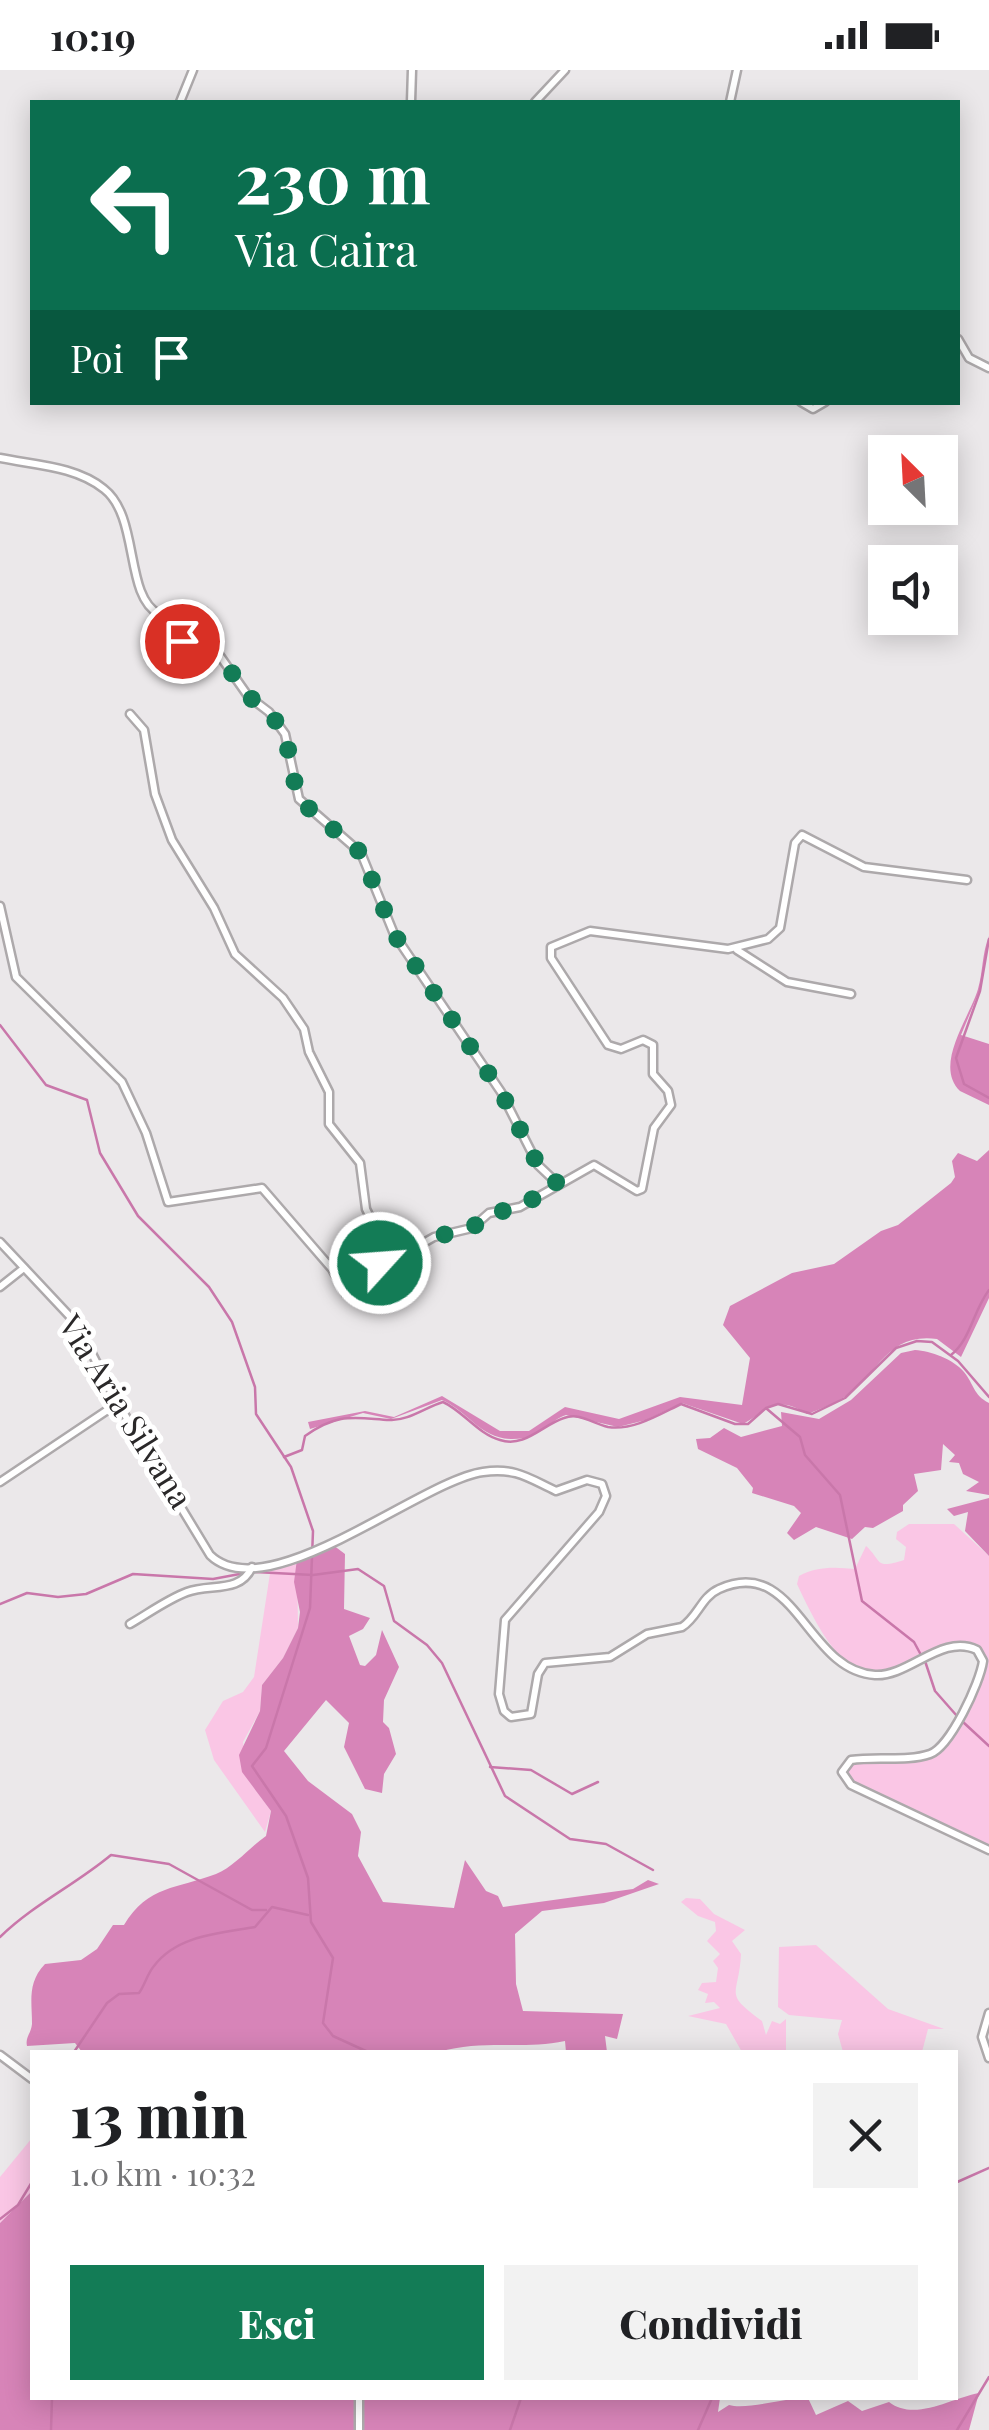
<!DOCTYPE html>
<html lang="it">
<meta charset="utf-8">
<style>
:root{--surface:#fff;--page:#f2f2f2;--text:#202124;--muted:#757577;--accent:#137c56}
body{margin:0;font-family:"Playfair Display",serif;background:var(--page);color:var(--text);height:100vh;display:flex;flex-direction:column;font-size:38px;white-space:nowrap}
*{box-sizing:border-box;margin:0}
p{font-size:32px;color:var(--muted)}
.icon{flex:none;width:55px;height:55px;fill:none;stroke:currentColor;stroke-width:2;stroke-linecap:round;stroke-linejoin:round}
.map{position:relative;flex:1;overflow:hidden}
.drawer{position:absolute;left:30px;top:1980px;width:928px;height:350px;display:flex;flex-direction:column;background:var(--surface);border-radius:0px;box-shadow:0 5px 25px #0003}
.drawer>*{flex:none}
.banner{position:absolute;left:30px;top:30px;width:930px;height:305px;border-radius:0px;box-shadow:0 5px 25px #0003;background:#0b6e4f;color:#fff;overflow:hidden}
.needle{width:65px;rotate:336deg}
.buttons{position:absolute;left:868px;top:365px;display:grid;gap:20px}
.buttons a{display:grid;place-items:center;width:90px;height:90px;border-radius:0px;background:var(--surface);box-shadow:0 5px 25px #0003;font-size:50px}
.pin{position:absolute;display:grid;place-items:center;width:85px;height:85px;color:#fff;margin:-42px;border:5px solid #fff;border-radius:50%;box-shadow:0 2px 10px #0007}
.me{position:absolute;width:110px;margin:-55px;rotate:64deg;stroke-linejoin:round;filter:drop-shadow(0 0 8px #0008)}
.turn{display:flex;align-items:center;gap:35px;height:210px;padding:0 40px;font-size:45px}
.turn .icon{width:130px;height:130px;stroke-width:2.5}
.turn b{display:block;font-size:70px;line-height:85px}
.then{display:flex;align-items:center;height:95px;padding:0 40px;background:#0003;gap:20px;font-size:38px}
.round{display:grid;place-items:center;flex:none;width:105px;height:105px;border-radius:0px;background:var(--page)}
.overview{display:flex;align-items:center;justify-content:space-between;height:170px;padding:0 40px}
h1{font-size:60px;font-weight:800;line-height:75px}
.button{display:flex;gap:20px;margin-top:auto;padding:20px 40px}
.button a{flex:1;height:115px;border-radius:0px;background:var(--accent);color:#fff;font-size:40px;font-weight:800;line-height:115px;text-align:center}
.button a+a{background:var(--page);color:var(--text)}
.status{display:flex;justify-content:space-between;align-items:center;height:70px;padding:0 50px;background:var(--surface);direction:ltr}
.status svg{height:28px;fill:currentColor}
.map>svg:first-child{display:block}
.green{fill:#fac6e5}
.forest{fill:#d784b8}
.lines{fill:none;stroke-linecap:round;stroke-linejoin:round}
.stream{stroke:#c977aa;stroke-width:2.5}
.minor-casing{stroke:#ada9ab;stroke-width:11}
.minor{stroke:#fff;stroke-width:6}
.route{stroke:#137c56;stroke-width:18;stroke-dasharray:0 32.4}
.labels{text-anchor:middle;stroke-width:10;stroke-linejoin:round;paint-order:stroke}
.street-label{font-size:32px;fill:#2a2829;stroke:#fff}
</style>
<div class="status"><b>10:19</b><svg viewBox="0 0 49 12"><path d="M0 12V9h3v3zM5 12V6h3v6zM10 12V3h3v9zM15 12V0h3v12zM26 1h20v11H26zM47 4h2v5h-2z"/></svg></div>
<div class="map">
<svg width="989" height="2360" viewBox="0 0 989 2360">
<rect width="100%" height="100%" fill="#ebe8ea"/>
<g class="green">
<path d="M909 1454H954L989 1486V1777L850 1712 844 1704 854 1692C878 1690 909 1695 932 1687 954 1679 989 1603 982 1580 940 1548 883 1636 842 1589 823 1568 809 1540 797 1514L799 1506C817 1496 836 1497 855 1499L866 1476C882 1490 874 1500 904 1490L906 1477 896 1469 897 1462Z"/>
<path d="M297 1489 298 1558 283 1588 262 1615 260 1641 243 1672 247 1708 271 1741 265 1762 214 1690 205 1660 223 1631 243 1622 254 1607 271 1497Z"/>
<path d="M686 1828 700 1829 714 1844 745 1860 732 1871 741 1884C739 1927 722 1922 762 1951L766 1965 772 1951 780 1954 786 1949V1982H742L726 1954 688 1946 720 1938 714 1932 705 1933 708 1924 698 1920 702 1913 716 1912 718 1898 713 1891 720 1884 707 1871 716 1861 715 1852 698 1846 681 1832Z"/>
<path d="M816 1875 888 1939 944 1959H928L922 1982H843L838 1964 842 1950 789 1945 778 1937 779 1877Z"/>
<path d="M32 2068V2121L0 2153V2107Z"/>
</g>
<g class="forest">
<path d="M989 866 981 917 961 965 989 974V1035L960 1021C933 995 970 947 978 919 983 902 982 883 989 866Z"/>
<path d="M989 1080V1228L961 1287 937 1269C886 1262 877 1307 843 1328 833 1334 818 1340 807 1344 776 1324 768 1340 743 1354L682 1333 646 1350 618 1357 566 1345C551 1350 539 1366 524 1368 482 1375 472 1343 442 1330L391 1349 363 1343 310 1359 308 1352 365 1341 394 1347 442 1326 500 1361H529L565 1337 619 1349 680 1327 742 1335 750 1288 723 1255 730 1236 792 1203 834 1194 881 1161 898 1155 951 1113 955 1107 952 1091 958 1083 977 1091Z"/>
<path d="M915 1280C931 1281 953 1289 964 1302 974 1314 973 1325 989 1333V1425L966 1421 979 1412 963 1404 959 1393 949 1392 955 1385 943 1374 941 1400 914 1404 918 1421 903 1435V1441L873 1458 865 1457 852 1469 816 1457 794 1470 787 1463 801 1443 794 1436 752 1423 753 1418 737 1398 698 1379 696 1369 710 1368 724 1358 741 1367 782 1356 781 1342 819 1349 851 1330 901 1283Z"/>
<path d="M989 1428V1486L965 1461 968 1442 954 1446 947 1439Z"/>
<path d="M333 1475 345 1484 344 1539 370 1548 363 1559 349 1566 360 1595 365 1596 376 1585 382 1560 399 1597 384 1630 383 1652 389 1658 396 1684 384 1704 382 1723 365 1719 344 1677 349 1653 326 1630 284 1681 308 1711 352 1744 361 1762 358 1786 383 1832 454 1838 465 1790 486 1821 498 1826 503 1837 633 1819 648 1810 659 1814 604 1833 542 1841 515 1864 516 1914 523 1941 623 1944 617 1969 605 1966 607 1982H566L565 1971C521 1980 483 1969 439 1982H82L75 1973 27 1976C25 1967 31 1964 32 1954 32 1931 27 1913 45 1894L81 1890 97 1879 113 1855H124C148 1815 177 1819 216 1804 234 1797 250 1777 266 1766L271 1741 242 1702 239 1685 260 1641 262 1615 283 1588 298 1558 300 1542 294 1512 297 1489Z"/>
<path d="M32 2121V2328H720L718 2342 729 2335C747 2340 784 2328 808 2328L816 2345 848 2331 862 2341 889 2332C915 2352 951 2328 979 2323L969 2360H0V2153Z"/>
</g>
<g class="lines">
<g class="stream">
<path d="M989 869 980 921 956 988 964 1014 989 1028"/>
<path d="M0 955 46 1015 87 1030 100 1083 138 1146 209 1217 232 1252 255 1317 256 1344 291 1397 313 1461 310 1538 266 1678 252 1696 286 1746 308 1808 311 1852 333 1888 323 1953 333 1966 368 1982"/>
<path d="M951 1285C971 1269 973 1241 989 1220"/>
<path d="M767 1339 800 1367 805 1385 840 1425 862 1531 914 1572 921 1585"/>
<path d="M284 1387 302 1380 305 1366C339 1342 354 1348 390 1350 408 1351 426 1337 443 1332 463 1341 478 1364 500 1370 525 1378 542 1355 564 1348 580 1342 593 1354 608 1357 633 1361 660 1344 681 1334L735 1354H748L766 1338 778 1334 812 1344 845 1328 896 1278 917 1271 932 1272 958 1291 989 1327"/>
<path d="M255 1502 313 1505 358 1499 384 1516 394 1551 427 1575 442 1593 505 1726 570 1769 606 1774 653 1800"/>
<path d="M0 1534 27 1523 58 1527 86 1524 133 1504 213 1509 245 1503"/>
<path d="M925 1591 935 1621 957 1646"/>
<path d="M963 1652 989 1676"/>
<path d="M490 1697 531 1700 572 1724 598 1712"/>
<path d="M0 1867C34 1834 75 1815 111 1785L169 1794 252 1840H266"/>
<path d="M74 1982 107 1933 119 1924 139 1923C145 1915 147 1904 154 1896 177 1865 221 1863 255 1857L272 1837 308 1845"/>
<path d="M955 2113 989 2098"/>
<path d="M0 2149 18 2135 32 2112"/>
<path d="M51 2360 52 2328"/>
<path d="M510 2360 521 2328"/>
<path d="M698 2360 712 2328"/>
<path d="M957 2360 989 2307"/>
</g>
<g class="minor-casing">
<g id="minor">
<path d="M180 32 193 0"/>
<path d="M411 32 412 0"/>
<path d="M535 32 565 0"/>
<path d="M730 32 737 0"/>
<path d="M958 269 969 288 989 298"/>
<path d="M801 332 813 339 825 332"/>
<path d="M0 388C34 395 76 396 104 419 140 447 124 526 159 544 168 550 192 541 204 541"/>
<path d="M179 567 213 576 248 626 269 642 285 664 299 729 361 783 394 864 501 1022 538 1095 558 1114"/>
<path d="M130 644 144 660 155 724 172 770 214 838 235 884 283 928 304 959 309 982 329 1022V1054L360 1093 366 1139 392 1191"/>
<path d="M0 836 16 907 122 1012 146 1063 168 1132 262 1118 332 1199 345 1223 354 1213 351 1182 355 1174 377 1191 388 1193 434 1167 472 1158 489 1143 520 1137 594 1095 637 1121 642 1119 654 1058 671 1035 668 1021 653 1004V975L643 970 621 979 608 975 551 888V877L590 861 728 879 768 869 780 858 795 773 802 765 864 797 967 810"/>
<path d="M737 880 787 912 851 924"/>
<path d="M0 1172 77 1254 114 1327 210 1485C266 1540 422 1410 483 1402 516 1397 530 1409 556 1421L587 1410 602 1414 606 1426 599 1442 505 1550 499 1624 504 1641 511 1647 531 1644 538 1604 545 1593 610 1587 647 1564 682 1557C698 1547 701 1527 719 1519 796 1484 806 1601 875 1605 909 1607 942 1563 977 1580L983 1591C980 1613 950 1677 930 1684 907 1692 876 1686 851 1690L842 1702 851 1715 989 1780"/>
<path d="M0 1217 24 1198"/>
<path d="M0 1412 118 1333"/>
<path d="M130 1554C149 1543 168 1529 187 1522 210 1513 240 1524 252 1497"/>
<path d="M989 1943 982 1967 989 1988"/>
<path d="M0 1985 32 2009"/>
<path d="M359 2328V2360"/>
</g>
</g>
<use href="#minor" class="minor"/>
</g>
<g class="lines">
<path class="route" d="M182 571 213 576 248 626 269 642 285 664 298 729 361 783 394 864 501 1022 538 1095 558 1114 516 1139 489 1143 472 1158 434 1167 392 1191 380 1193"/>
</g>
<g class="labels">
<g class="street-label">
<text transform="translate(125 1342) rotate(58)" y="11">Via Aria Silvana</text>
</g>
</g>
</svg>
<div class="buttons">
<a><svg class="needle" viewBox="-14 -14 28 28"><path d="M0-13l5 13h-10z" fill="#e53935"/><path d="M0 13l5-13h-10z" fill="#757577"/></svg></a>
<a><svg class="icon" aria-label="sound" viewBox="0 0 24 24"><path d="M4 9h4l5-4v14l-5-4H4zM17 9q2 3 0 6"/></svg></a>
</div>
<div class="pin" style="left:182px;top:571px;background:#d93025"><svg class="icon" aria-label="arrive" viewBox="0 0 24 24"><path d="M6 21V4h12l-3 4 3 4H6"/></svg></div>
<svg class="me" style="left:380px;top:1193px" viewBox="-20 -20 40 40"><circle r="17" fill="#137c56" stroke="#fff" stroke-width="3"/><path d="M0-11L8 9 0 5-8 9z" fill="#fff"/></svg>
<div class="banner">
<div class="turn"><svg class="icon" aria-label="left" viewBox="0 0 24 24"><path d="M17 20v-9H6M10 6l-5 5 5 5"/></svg><div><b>230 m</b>Via Caira</div></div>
<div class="then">Poi<svg class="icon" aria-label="arrive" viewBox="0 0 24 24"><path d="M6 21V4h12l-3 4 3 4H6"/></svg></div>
</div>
<section class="drawer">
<div class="overview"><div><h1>13 min</h1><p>1.0 km · 10:32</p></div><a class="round"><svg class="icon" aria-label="close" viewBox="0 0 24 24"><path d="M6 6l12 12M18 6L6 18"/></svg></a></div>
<div class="button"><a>Esci</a><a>Condividi</a></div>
</section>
</div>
